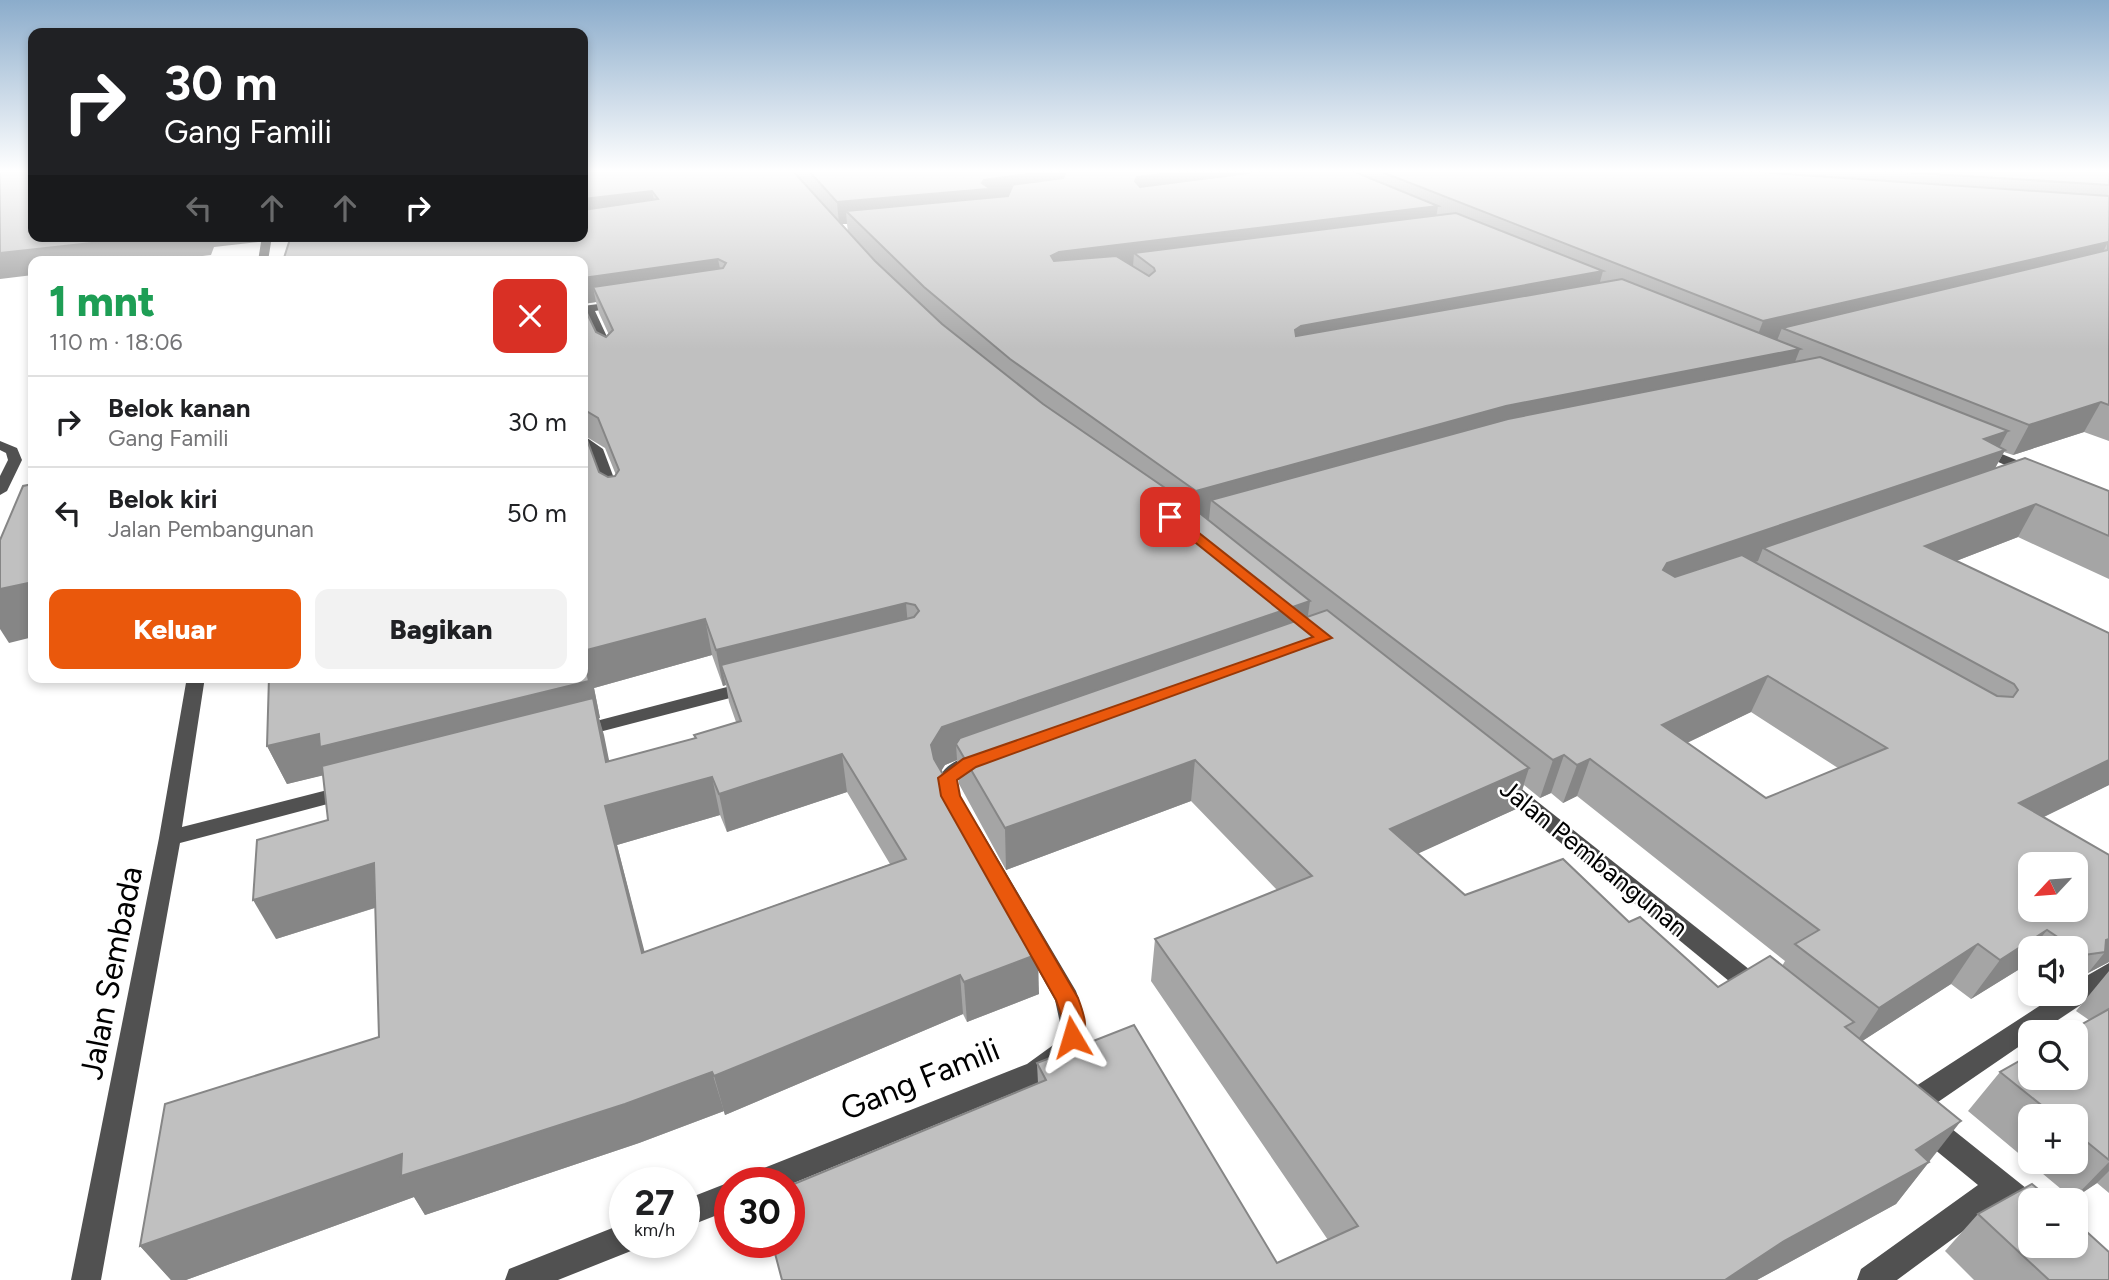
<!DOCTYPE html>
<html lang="id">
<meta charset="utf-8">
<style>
:root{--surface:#fff;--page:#f2f2f2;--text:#202124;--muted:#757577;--line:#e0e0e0;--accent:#ea580c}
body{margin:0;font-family:Figtree,sans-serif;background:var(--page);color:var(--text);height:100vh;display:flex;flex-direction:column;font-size:26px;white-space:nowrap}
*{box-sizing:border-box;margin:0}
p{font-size:23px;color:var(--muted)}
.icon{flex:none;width:38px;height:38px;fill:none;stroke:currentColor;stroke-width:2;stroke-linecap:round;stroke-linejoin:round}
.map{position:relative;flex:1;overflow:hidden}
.sheet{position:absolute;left:28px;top:256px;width:560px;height:427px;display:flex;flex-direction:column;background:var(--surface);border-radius:14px;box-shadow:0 4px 10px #0003}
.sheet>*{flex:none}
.top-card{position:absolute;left:28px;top:28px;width:560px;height:214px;border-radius:14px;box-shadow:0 4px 10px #0003;background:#202124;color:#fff;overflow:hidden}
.needle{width:46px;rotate:244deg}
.fabs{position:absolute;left:2018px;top:852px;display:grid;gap:14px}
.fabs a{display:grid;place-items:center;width:70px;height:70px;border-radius:14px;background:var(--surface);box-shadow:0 4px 10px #0003;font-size:35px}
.speed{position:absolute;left:609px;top:1167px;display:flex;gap:14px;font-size:35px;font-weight:700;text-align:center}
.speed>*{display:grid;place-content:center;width:91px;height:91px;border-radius:50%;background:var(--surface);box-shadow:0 4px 10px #0003;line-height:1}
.speed small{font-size:18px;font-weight:400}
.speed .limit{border:10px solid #d22;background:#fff;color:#111}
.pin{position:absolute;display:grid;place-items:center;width:60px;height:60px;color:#fff;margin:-30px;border-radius:14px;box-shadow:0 4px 10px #0006}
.me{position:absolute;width:77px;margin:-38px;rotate:353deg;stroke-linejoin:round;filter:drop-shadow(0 0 5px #0008)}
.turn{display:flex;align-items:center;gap:24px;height:147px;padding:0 21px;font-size:32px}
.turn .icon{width:91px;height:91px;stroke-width:2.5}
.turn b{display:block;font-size:49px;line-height:60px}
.lanes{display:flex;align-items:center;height:66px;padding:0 21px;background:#0003;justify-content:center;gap:35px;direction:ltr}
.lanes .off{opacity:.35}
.round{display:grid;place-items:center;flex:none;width:74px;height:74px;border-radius:14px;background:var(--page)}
.head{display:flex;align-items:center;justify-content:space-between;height:119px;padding:0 21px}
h1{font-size:42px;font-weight:800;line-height:52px;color:#1e9e55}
.action{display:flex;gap:14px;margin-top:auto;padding:14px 21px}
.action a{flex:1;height:80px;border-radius:14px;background:var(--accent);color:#fff;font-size:28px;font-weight:800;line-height:80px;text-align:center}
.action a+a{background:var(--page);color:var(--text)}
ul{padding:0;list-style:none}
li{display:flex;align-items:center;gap:21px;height:91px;padding:0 21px;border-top:2px solid var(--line)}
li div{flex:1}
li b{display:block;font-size:26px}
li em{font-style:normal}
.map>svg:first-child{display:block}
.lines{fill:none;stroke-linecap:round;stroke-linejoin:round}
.minor{fill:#515151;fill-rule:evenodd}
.wall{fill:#a5a5a5;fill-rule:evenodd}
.shaded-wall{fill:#868686}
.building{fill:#c0c0c0;stroke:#868686;stroke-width:2;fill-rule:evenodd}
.route{fill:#ea580c;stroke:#983908;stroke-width:2}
.labels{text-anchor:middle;stroke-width:5;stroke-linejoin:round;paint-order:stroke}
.street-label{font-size:26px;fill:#000;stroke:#fff}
.near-street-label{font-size:32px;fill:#000;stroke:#fff}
</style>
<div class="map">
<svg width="2109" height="1280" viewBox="0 0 2109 1280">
<rect width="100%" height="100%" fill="#fff"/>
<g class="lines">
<g class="minor">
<path d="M262 236H272L268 261H258Z"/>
<path d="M621 301 626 304 625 306 595 311 616 356 610 360 604 356 583 312V306Z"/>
<path d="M583 435 603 449 621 497 619 500 614 501C598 496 599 458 583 445Z"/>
<path d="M0 441 17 448 22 460 7 491 0 495V476L8 460 6 453 0 450Z"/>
<path d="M1980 445 2036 468 2038 471 2036 474H2026L1975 452 1973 449Z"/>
<path d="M187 677H205L182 827 347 785 354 787 357 792 354 797 180 843 101 1280H71L159 838Z"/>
<path d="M750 681 757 683 759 687 757 691 580 737 570 731 573 727Z"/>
<path d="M979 752 986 754 989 759C983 769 967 772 958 780V790L963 802 960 807H946C926 774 949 761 979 752Z"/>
<path d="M1502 777 1509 779 1764 981 1767 988 1764 995 1755 998 1746 995 1495 789 1492 784 1495 779Z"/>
<path d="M971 824 979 827 1076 991 1083 1011 1085 1033 1079 1050 1067 1066 1045 1080 789 1185V1183H747L751 1173 1027 1064 1056 1043 1060 1023 1055 1000 960 832 963 827Z"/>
<path d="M2109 963V986L2040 1032H2030V1039L1919 1115 1909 1118 1899 1115 1895 1106 1899 1097 2058 994H2076V982Z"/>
<path d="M1927 1113 1937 1117 2041 1200H2030V1224L2020 1220 2000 1204 1897 1280H1857L1861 1269 1978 1185 1917 1135 1913 1126 1917 1117Z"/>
<path d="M730 1182 733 1183H730V1210L684 1228V1200Z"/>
<path d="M625 1223V1242H638L636 1249 558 1280H505L509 1269Z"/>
</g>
</g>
<g class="wall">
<path d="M583 170H2109V441L2084 432 2013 455 2004 452 1995 468 2109 491V579L2018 537 1956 561 2109 785 2044 817 2109 962 2088 973 2076 989V948H2030V978L2018 970 1971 999 1951 984 1862 1041 1929 1162 1896 1204 1757 1280H782L1038 1083 1037 1063 1277 1263 1328 1240 1151 981 1155 939 1277 890 1191 801 1006 870 959 784 957 760 945 765 941 770 981 839 982 855 1039 994 967 1022 963 1014 725 1115 724 1111 639 1143 425 1215 414 1197 186 1280H171L140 1246 379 1037 375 908 276 939 328 820 323 775 287 784 267 746 583 677V305L596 332 606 337 609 335 599 313 596 302 583 304 290 238 274 240 273 236H583ZM841 224H847L848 232ZM585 436 605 448 616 475 615 476 608 477 599 472ZM712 655 723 686 726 685 729 702 736 722 694 735 695 738 609 762 599 718H600L594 688ZM1751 712 1838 768 1766 798 1687 743ZM1524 785 1540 798 1551 793 1563 803 1577 796 1785 961 1782 966 1718 987 1629 922 1465 895 1418 853 1516 809ZM847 792 890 864 644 952 617 845 720 815 727 832Z"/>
<path d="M2109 971V1193L2097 1183 2073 1199 1968 1111 2000 1072 2089 1020 2076 1011ZM2030 1116H2076V1162H2030Z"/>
<path d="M1978 1214 2109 1280H1974L1945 1251Z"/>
</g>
<g class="shaded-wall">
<path d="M1057 170H1068V190L1013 209 846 211 847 224H839L837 202 982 183 984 180Z"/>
<path d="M1193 170H1312L1134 202 1135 181 1137 177Z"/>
<path d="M652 191 657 213 583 222V199Z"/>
<path d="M1438 206 1434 229 1134 253 1133 267 1059 276 1051 256 1059 252Z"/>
<path d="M155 236H261L258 242 214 247 211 255 161 261H33V275L0 279V253Z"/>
<path d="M273 236H305L274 240Z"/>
<path d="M306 236H474L311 261 299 237Z"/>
<path d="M2108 242 2096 266 1782 328 1776 343 1753 348 1763 321Z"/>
<path d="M718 259 723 283 593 287 596 302 583 304V278Z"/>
<path d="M1603 271 1596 296 1298 353 1295 330 1301 326Z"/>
<path d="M1800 349 1789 377 1211 500 1209 519 1193 523 1196 491 1506 406Z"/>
<path d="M2101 402 2084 432 2013 455 2029 425Z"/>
<path d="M2008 431 1997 452 2005 450 1988 481 1763 548 1758 561 1654 598 1663 570 1667 563 1984 439Z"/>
<path d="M2036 504 2018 537 1907 580 1925 546Z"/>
<path d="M33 582V637L9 643 0 629V589Z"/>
<path d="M1310 601 1305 636 956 744 957 760 945 765 934 783 931 745 942 727Z"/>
<path d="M906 603 909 638 721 665 726 685 723 686 716 650Z"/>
<path d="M705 619 712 655 594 688 600 718H599L604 735 617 800 333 773 287 784 267 746 583 651Z"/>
<path d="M1768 676 1751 712 1647 762 1662 725Z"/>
<path d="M842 754 847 792 727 832 719 794Z"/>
<path d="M1564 755 1551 793 1540 798 1553 760Z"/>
<path d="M1590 759 1577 796 1563 803 1577 765Z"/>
<path d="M1195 760 1191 801 1006 870 1005 828Z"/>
<path d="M2109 760V785L1994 841 2019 803Z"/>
<path d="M1529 768 1516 809 1380 871 1390 829Z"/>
<path d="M712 777 720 815 617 845 655 992 642 953 605 806Z"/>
<path d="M981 839 983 878 975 842Z"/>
<path d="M374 863 393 902 276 939 253 900Z"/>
<path d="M2047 930 2033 948H2030V953L2018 970 1971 999 2000 960Z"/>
<path d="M2109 939V962L2088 973 2105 952 2106 940Z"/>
<path d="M1978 944 1951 984 1853 1047 1879 1008Z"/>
<path d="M1038 954 1039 994 967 1022 964 982Z"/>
<path d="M960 975 963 1014 725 1115 714 1076Z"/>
<path d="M712 1072 724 1111 639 1143 425 1215 414 1197 186 1280H171L140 1246 402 1154Z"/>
<path d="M1961 1121 1896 1204 1757 1280H1725L1916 1150Z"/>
<path d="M2109 1162V1171L2097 1183 2073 1199Z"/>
</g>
<g class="building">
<path d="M0 170H33V236H155L0 253Z"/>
<path d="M583 170H792L875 261 942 324 1043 404 1187 503 1310 601 942 727 931 745 934 759 981 839 975 842 1038 954 964 982 960 975 714 1076 712 1072 625 1104 401 1176 402 1154 140 1246 165 1104 379 1037 374 863 253 900 257 840 328 820 322 766 593 698 606 762 696 738 694 735 741 721 721 665 914 617 919 611 915 605 906 603 716 650 705 619 583 651 589 681 320 747 319 734 267 746 269 677H583V429L599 472 608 477 615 476 619 470 598 418 583 409V305L596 332 606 337 613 330 593 287 723 268 726 263 718 259 583 278V261H283L291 236H306L299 237 333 240 358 236H583V210L658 199 652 191 583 199ZM842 754 906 859 642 953 605 806 712 777 719 794Z"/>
<path d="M808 170H1057L984 180 982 183 989 188 1063 178 1067 170H1193L1137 177 1135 181 1140 187 1272 170H1350L1438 206 1059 252 1051 256 1054 261 1116 256 1149 276 1155 271 1154 268 1134 253 1456 213 1603 271 1301 326 1295 330 1296 336 1622 279 1800 349 1506 406 1196 491 1010 359 924 287 846 211 1008 196 1012 187 837 202Z"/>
<path d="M1377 170H1727L2109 196V405L2101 402 2029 425 1782 328 2108 250V242L1763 321Z"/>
<path d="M1872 170H2109V185Z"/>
<path d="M1820 357 2008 431 1984 439 2005 450 1667 563 1663 570 1675 577 1742 555 1997 696 2013 697 2018 690 2014 684 1763 548 2025 458 2109 491V536L2036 504 1925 546 2109 633V760L2019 803 2109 855V939L2106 940 2105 952 2084 955 2076 948H2074L2047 930 2000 960 1978 944 1879 1008 1795 944 1819 930 1590 759 1577 765 1564 755 1553 760 1211 500 1508 419ZM1768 676 1887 748 1766 798 1662 725ZM2030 864H2076V910H2030Z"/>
<path d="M33 484V582L0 589V540L23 486Z"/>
<path d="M1327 610 1529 768 1390 829 1465 895 1563 859 1629 922 1640 917 1718 987 1770 956 1854 1022 1845 1027 1961 1121 1916 1150 1929 1162 1784 1241 1725 1280H782L772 1242H789V1186L1046 1080 1037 1063 1134 1025 1277 1263 1358 1226 1155 939 1312 876 1195 760 1005 828 956 744 960 738Z"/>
<path d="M2109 1009V1160L2076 1133V1116H2055L2000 1072 2030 1055V1078H2076V1032H2068Z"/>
<path d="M2032 1184 2051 1200H2030V1246H2076V1222L2109 1252V1280H2049L1978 1214Z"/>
</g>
<linearGradient id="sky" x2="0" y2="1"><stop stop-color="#8baccb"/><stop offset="0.49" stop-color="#fff"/><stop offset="1" stop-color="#fff" stop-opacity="0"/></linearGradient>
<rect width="2109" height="349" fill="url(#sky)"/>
<path class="route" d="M1166 514H1175L1332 638 976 767 957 780 960 796 1078 998C1084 1014 1089 1028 1081 1044L1072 1047 1064 1044 1061 1037 1063 1020 1056 1000 941 796 938 778 963 759 1313 637 1166 519Z"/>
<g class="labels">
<g class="street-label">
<text transform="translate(1594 858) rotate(39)" y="9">Jalan Pembangunan</text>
</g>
<g class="near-street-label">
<text transform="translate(111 973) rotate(-79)" y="11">Jalan Sembada</text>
<text transform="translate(920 1079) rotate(-22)" y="11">Gang Famili</text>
</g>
</g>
</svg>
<div class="fabs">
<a><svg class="needle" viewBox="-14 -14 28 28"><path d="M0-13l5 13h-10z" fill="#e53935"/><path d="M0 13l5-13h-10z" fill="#757577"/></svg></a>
<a><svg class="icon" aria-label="sound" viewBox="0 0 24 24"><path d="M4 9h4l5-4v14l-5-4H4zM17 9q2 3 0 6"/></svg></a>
<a><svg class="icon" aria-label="search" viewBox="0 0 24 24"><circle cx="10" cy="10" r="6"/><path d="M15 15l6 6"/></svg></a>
<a>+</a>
<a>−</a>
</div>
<div class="speed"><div>27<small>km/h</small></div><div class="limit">30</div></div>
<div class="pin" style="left:1170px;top:517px;background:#d93025"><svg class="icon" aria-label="arrive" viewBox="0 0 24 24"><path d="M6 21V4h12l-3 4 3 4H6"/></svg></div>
<svg class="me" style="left:1072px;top:1037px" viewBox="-20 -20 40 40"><path d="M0-17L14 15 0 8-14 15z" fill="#ea580c" stroke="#fff" stroke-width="4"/></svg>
<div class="top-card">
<div class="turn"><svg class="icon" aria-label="right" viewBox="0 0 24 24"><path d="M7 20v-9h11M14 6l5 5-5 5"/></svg><div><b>30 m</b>Gang Famili</div></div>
<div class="lanes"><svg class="icon off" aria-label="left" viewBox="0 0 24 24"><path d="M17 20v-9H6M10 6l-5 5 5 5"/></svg><svg class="icon off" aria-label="ahead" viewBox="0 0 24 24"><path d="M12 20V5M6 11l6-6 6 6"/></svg><svg class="icon off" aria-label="ahead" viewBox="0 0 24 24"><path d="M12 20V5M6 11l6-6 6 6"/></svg><svg class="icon" aria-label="right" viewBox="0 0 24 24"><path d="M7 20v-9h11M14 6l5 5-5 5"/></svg></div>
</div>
<section class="sheet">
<div class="head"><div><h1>1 mnt</h1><p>110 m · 18:06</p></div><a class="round" style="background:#d93025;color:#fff"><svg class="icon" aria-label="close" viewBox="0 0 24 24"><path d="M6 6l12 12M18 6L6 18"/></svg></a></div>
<ul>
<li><svg class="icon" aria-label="right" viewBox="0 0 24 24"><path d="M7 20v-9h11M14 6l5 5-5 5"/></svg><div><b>Belok kanan</b><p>Gang Famili</p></div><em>30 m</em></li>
<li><svg class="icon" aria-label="left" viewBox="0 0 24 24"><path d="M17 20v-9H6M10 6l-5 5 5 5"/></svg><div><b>Belok kiri</b><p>Jalan Pembangunan</p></div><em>50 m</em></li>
</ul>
<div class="action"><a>Keluar</a><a>Bagikan</a></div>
</section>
</div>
